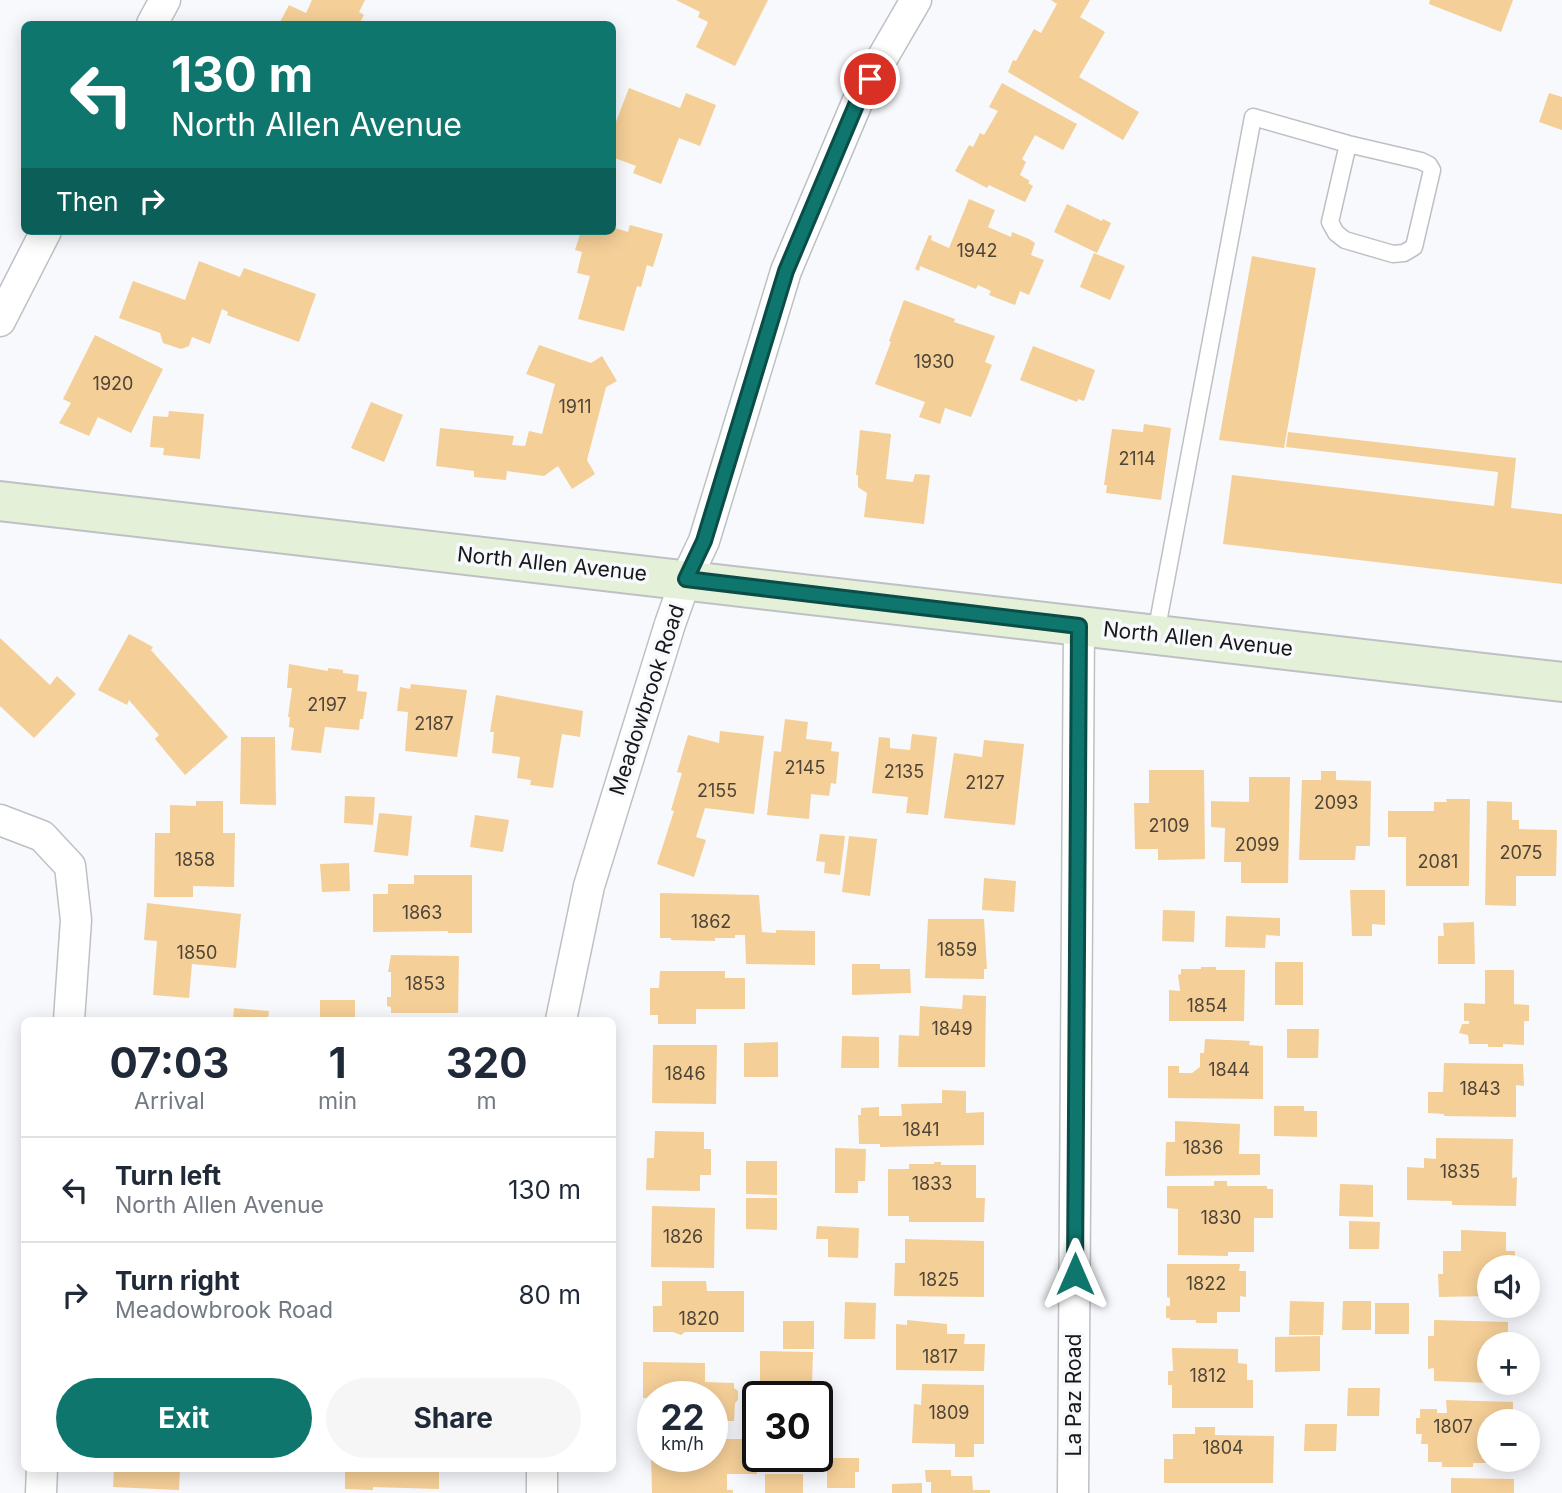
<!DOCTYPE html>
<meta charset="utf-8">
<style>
:root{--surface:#fff;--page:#f6f6f7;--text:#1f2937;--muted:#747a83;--line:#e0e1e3;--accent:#0f766e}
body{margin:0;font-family:Inter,sans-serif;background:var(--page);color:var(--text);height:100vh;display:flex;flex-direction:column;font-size:26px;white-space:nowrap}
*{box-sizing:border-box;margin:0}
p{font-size:23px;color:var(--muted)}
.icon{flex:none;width:38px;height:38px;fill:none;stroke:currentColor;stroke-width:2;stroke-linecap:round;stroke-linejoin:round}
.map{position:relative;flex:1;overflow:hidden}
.sheet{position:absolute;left:21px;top:1017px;width:595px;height:455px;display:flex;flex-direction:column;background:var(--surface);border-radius:10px;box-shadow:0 4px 18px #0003}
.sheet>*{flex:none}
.guide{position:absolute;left:21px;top:21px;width:595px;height:214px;border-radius:10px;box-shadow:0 4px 18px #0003;background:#0f766e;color:#fff;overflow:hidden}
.tools{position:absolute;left:1477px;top:1255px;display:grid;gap:14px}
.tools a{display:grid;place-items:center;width:63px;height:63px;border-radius:50%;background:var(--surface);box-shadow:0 4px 18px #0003;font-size:35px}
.speed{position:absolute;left:637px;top:1381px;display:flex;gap:14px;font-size:35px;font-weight:700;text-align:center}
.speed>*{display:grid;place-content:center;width:91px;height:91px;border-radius:50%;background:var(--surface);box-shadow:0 4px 18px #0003;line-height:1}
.speed small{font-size:18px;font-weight:400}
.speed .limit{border:4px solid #111;border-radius:10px;background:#fff;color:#111}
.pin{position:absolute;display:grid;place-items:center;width:60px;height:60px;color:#fff;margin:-30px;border:4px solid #fff;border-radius:50%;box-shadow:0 2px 7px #0007}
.me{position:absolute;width:77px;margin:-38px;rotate:0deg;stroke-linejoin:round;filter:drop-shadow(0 0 5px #0008)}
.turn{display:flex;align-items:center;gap:24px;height:147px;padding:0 35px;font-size:32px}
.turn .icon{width:91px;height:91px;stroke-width:2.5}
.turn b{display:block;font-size:49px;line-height:60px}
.then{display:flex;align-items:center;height:66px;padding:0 35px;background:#0003;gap:14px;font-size:26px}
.eta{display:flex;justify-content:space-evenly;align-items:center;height:119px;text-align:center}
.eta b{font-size:42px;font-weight:700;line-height:49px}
.button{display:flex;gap:14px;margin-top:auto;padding:14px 35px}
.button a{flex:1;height:80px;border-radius:42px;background:var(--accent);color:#fff;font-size:28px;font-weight:700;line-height:80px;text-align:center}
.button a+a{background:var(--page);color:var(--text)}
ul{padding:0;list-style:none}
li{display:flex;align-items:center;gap:21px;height:105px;padding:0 35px;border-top:2px solid var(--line)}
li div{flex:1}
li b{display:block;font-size:26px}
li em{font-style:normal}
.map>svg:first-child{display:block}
.building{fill:#f5cf98}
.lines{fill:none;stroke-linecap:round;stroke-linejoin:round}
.lane-casing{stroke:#bec0c4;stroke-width:19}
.street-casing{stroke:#bec0c4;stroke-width:33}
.secondary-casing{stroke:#bec0c4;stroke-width:42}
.lane{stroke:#fff;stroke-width:16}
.street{stroke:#fff;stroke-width:30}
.secondary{stroke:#e5f0d9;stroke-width:38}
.route-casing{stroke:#0a4d48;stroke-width:18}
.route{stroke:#0f766e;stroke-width:12}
.labels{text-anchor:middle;stroke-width:7;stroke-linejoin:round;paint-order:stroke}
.number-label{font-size:18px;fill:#4e4538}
.street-label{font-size:21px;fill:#161718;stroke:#f7f9fc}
</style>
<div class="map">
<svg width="1562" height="1493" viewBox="0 0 1562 1493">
<rect width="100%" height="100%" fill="#f7f9fc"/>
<g class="building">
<path d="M312 0H365L359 12 364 15 359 24H279L289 5 306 13Z"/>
<path d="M676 0H768L735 66 696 47 708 22 698 17 700 12Z"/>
<path d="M1051 0H1090L1080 17 1105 32 1079 77 1139 112 1123 140 1008 72 1013 60 1016 61 1034 29 1041 33 1057 4Z"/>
<path d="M1430 0H1513L1501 32 1429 4Z"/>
<path d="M1002 83 1077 124 1063 150 1035 135 1022 159 1026 162 1020 175 1030 181 1028 183 1033 186 1025 202 989 185 987 188 955 171 969 145 973 147 980 133 984 135 998 111 989 107Z"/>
<path d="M629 88 680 108 686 93 716 105 700 146 679 138 661 184 633 173 636 166 612 157V132Z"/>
<path d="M1549 93 1562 97V130L1539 122Z"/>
<path d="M969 199 995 210 988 227 1011 237 1012 232 1029 239 1035 243 1031 255 1044 260 1029 295 1020 291 1015 305 989 295 991 291 978 285 976 289 920 266 919 271 915 269 929 235 932 236 931 240 949 248Z"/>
<path d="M1067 204 1102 221 1103 219 1111 223 1097 253 1054 232Z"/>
<path d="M630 225 663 234 653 267 647 265 641 287 637 286 624 331 578 319 590 276 577 273 582 252 575 250 581 231H612V227L628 232Z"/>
<path d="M1094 253 1125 266 1110 300 1080 287Z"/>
<path d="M1252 256 1316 268 1284 448 1219 440Z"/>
<path d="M199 261 240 277 244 268 316 294 299 342 227 315 228 312 222 309 210 344 192 337 189 346 181 349 163 343 160 333 119 318 133 281 185 300Z"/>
<path d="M904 300 955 319 954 322 995 336 985 362 992 365 971 417 945 408 940 424 919 417 925 402 875 384 891 342 889 341Z"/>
<path d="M95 335 163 369 131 433 98 417 89 436 59 423 71 403 63 399Z"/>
<path d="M539 345 591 363 602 356 617 381 606 387 587 460 595 474 572 489 558 466 544 476 507 471 506 480 474 477V471L436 466 440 428 514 436 512 445 525 446 529 431 542 434 555 384 526 374Z"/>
<path d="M1033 346 1095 370 1084 401 1078 399 1077 402 1020 380Z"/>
<path d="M371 402 403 415 384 462 351 448Z"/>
<path d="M169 411 204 414 200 459 163 455 164 448 150 447 153 416 168 417Z"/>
<path d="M1144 424 1171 428 1161 500 1106 493 1107 485H1104L1112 429 1143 432Z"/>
<path d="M860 430 891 434 886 479 913 482 915 474 930 475 924 524 864 517 867 493 858 487V475H856Z"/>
<path d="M1288 432 1516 458 1511 508 1562 514V584L1223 544 1232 475 1494 506 1498 472 1286 447Z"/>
<path d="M129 634 153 647 151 650 228 737 185 775 155 739 159 735 129 700 127 705 98 690Z"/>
<path d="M0 638 50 685 57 676 76 694 34 738 0 706Z"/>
<path d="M289 664 328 671V668L343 670V673L359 675 357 691 367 692 363 719H360L359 730 325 727 321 753 291 750 294 728 289 727 290 717H288L292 688H287Z"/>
<path d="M411 684 467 690 457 757 405 751 408 712 397 711 400 687 410 689Z"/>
<path d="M496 695 583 711 580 737 562 734 553 788 530 785 531 780 517 778 520 757 492 753 494 732H490Z"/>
<path d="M785 719 808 722 806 739 832 742 831 751 839 752 836 784 831 783 829 796 811 794 809 819 767 815 774 751 781 752Z"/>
<path d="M720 731 764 736 754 814 705 808 696 837 706 840 694 877 657 864 674 811 671 810 682 773 677 772 688 735 719 743Z"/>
<path d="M912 734 937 737 928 815 906 813 908 797 872 793 879 737 890 738V748L910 750Z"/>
<path d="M241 737H275L276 805 240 804Z"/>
<path d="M984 740 1024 744 1015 825 944 818 954 753 982 757Z"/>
<path d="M1149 770H1204L1205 859 1158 860V849H1135L1134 803H1149Z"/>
<path d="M1321 771H1336V780L1371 781 1370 846H1356L1355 860H1299L1302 780H1321Z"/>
<path d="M1249 777H1290L1288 883H1241V862H1224L1225 828 1211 827V801L1249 802Z"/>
<path d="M345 796 375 797 373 825 344 823Z"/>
<path d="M1446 799H1470L1469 886H1406V837H1388V811H1434V802H1447Z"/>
<path d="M196 801H223V833H235L234 887 193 886V897H154L155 833H170V805L196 806Z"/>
<path d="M1487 801 1512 802V820H1519V829L1557 830 1556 876H1516V906L1485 905Z"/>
<path d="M379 813 412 816 408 856 374 852Z"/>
<path d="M475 815 509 820 503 852 470 847Z"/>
<path d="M820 834 845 836 840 875 824 873 825 862 816 861Z"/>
<path d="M849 836 877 839 870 896 842 892Z"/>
<path d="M349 863 350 891 322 892 320 864Z"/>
<path d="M414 875H472V933H448V931L373 932V894H388V884H414Z"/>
<path d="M984 878 1016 881 1014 912 982 910Z"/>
<path d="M1350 890H1385V925L1372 924V936H1352Z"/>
<path d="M660 893 759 895 762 932 776 933V930L815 931V965L746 964 745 935H735V938H715V941L671 940V938H660Z"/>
<path d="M147 903 241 914 236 968 192 964 189 998 153 995 157 941 144 940Z"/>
<path d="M1163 910 1195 911 1194 942 1162 941Z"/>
<path d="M1226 916 1280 918V936L1266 935 1265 948 1225 947Z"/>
<path d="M928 919H984L987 969H984V979L925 978Z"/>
<path d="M1474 922 1475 964H1438V936H1444L1443 923Z"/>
<path d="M391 955 459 956 458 1013H391V1007L387 1006V997H391V972H388Z"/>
<rect x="1275" y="962" width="28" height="43"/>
<path d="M852 964H880V969H910L911 993 852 995Z"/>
<path d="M1201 967H1216V970H1245L1244 1021H1169V990L1180 991 1178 975 1181 974V969H1201Z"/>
<path d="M1485 970H1514V1004L1529 1005V1021H1524V1045L1503 1044V1047H1488V1044H1469L1468 1035 1459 1033 1462 1024H1469V1021H1464V1003L1485 1004Z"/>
<path d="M660 971H725V978H745V1009H696V1024H658V1015H650V988H659Z"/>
<path d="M963 995 986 996 985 1067H898L899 1035 919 1036 920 1006 962 1009Z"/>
<rect x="320" y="1000" width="35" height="20"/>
<path d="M234 1008 269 1011 268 1020H233Z"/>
<path d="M1287 1029H1319L1318 1058H1287Z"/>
<path d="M842 1036 879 1037V1068H841Z"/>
<path d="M1205 1039 1250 1041 1249 1045 1263 1046V1099L1168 1098V1066H1179V1073H1192L1200 1067V1053H1204Z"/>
<path d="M778 1042V1077H744V1043Z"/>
<path d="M653 1045H717L716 1104 652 1103Z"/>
<path d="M1444 1063 1523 1064 1524 1086 1516 1085V1117L1444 1116V1114L1428 1113V1092H1443Z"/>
<path d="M942 1090 966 1091V1113L984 1112V1145L880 1147V1144H859L858 1115H861V1108L879 1107V1116H902L901 1104 942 1103Z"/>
<path d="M1274 1106H1304V1111H1317V1137L1274 1136Z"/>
<path d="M1175 1121 1240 1124 1239 1154H1260V1175L1165 1176 1166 1142H1175Z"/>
<path d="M655 1131 704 1132V1149H711V1175H700V1191L646 1190 647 1158H654Z"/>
<path d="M1436 1138 1513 1139 1512 1178 1517 1177 1516 1206 1452 1205V1201L1407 1200V1167L1424 1168V1158L1436 1159Z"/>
<path d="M835 1148 866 1149 865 1181H858V1193H835Z"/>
<path d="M746 1161H777V1195L746 1194Z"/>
<path d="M934 1162H941V1165H976V1198H985L984 1222H909V1216H888V1169H909V1164H934Z"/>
<path d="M1214 1181H1227V1186H1267V1189H1273V1218H1254V1252H1228V1256L1178 1255V1209L1167 1208V1186H1214Z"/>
<path d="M1340 1184 1373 1185V1217L1339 1216Z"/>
<path d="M746 1198H777V1230L746 1229Z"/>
<path d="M652 1206 715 1208 714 1268 651 1267Z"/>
<path d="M1349 1221 1380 1222 1379 1249H1349Z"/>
<path d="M817 1226 859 1228 858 1258 828 1257V1239H816Z"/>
<path d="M1461 1230 1506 1232V1251H1515V1267H1489V1296L1439 1297 1438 1274H1443V1251H1461Z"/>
<path d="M905 1239 984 1241V1297L894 1296 895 1263H905Z"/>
<path d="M1167 1264H1240L1239 1271H1246V1297L1240 1296V1312H1217V1323H1196V1320H1170V1318H1166V1306H1170V1298L1167 1297Z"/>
<path d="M662 1281H706L707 1291H744V1332H685L681 1335 673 1332H653V1306H662Z"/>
<path d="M1290 1301 1324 1302 1323 1335H1289Z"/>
<path d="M1343 1301H1371V1330H1342Z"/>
<path d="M845 1302 876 1303 875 1339H844Z"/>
<rect x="1375" y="1303" width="34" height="31"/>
<path d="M907 1320 947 1324V1334H965L964 1344H985L984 1371 896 1370V1324L907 1325Z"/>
<path d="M1434 1320 1508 1322V1344H1489V1383L1434 1381V1368L1428 1369V1336H1434Z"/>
<rect x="783" y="1321" width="31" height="28"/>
<path d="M1320 1336V1371L1275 1372V1337Z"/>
<path d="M1172 1348 1238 1349V1363L1247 1364V1380H1253V1408H1172V1385H1168V1371H1173Z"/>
<path d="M760 1351 813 1352 812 1384 760 1383Z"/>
<path d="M643 1362 705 1363V1382L734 1383V1388L738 1391V1400L735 1403 734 1421H712V1396L643 1398Z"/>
<path d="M922 1384 984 1385V1444H974V1457H955V1444L912 1443 914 1404 921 1405Z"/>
<path d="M1348 1388H1380L1379 1416H1347Z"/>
<path d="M1446 1400 1513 1402V1421H1489V1460H1514V1463H1473V1467H1442V1462H1428V1444H1421L1422 1434H1416V1418H1420V1409H1437V1413H1447Z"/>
<path d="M1305 1424H1337L1336 1451H1304Z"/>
<path d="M1195 1427H1215V1435L1274 1436 1273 1483H1164V1459H1173V1434H1195Z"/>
<path d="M723 1439H757V1474H727V1490H733V1493H652L651 1456H712V1443L723 1444Z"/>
<path d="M827 1458H859V1472H855V1488H827Z"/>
<path d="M114 1468H180L179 1490 113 1487Z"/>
<path d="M345 1468H439V1489L373 1487V1490L345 1489Z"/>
<path d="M925 1470H951V1476H972L973 1490H990V1493H931V1482H926Z"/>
<rect x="765" y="1474" width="38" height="19"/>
<path d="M1451 1478 1514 1479V1493H1451Z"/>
<path d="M922 1483V1493H892V1484Z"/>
</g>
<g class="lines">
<g class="lane-casing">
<path id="lane" d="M1156 633 1253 117 1348 144 1421 161 1429 165 1432 170 1414 247 1404 253 1393 254 1345 240 1336 233 1330 222 1348 144"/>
</g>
<g class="street-casing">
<g id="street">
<path d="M152 24 165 0"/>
<path d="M0 321 46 231"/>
<path d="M0 820 42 836 70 866 76 920 69 1020"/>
<path d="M561 1020 589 886 670 624 686 579 704 541 786 271 859 98 916 0"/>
<path d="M41 1493 42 1468"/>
<path d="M542 1493V1468"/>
<path d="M1073 1493 1079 626"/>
</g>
</g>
<g class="secondary-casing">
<path id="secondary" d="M0 501 1562 682"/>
</g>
<use href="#lane" class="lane"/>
<use href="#street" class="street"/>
<use href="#secondary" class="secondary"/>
</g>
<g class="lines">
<g class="route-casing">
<path id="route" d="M870 79 859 98 786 271 704 541 686 579 1079 626 1075 1274"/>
</g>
<use href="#route" class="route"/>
</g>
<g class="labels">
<g class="number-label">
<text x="977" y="257">1942</text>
<text x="934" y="368">1930</text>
<text x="113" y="390">1920</text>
<text x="575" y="413">1911</text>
<text x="1137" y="465">2114</text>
<text x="327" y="711">2197</text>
<text x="434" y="730">2187</text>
<text x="805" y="774">2145</text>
<text x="904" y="778">2135</text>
<text x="985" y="789">2127</text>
<text x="717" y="797">2155</text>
<text x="1336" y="809">2093</text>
<text x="1169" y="832">2109</text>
<text x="1257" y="851">2099</text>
<text x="1521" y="859">2075</text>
<text x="195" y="866">1858</text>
<text x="1438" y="868">2081</text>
<text x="422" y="919">1863</text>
<text x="711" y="928">1862</text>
<text x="957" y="956">1859</text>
<text x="197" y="959">1850</text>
<text x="425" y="990">1853</text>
<text x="1207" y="1012">1854</text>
<text x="952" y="1035">1849</text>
<text x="1229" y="1076">1844</text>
<text x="685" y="1080">1846</text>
<text x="1480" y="1095">1843</text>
<text x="921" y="1136">1841</text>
<text x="1203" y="1154">1836</text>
<text x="1460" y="1178">1835</text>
<text x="932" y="1190">1833</text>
<text x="1221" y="1224">1830</text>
<text x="683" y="1243">1826</text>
<text x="939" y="1286">1825</text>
<text x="1206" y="1290">1822</text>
<text x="699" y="1325">1820</text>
<text x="940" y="1363">1817</text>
<text x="1208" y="1382">1812</text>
<text x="949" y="1419">1809</text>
<text x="1453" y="1433">1807</text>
<text x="1223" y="1454">1804</text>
</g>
<g class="street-label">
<text transform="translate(552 564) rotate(6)" y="7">North Allen Avenue</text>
<text transform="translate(1198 639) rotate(6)" y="7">North Allen Avenue</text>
<text transform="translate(647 700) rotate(-72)" y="7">Meadowbrook Road</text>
<text transform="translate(1074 1395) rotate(-90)" y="7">La Paz Road</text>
</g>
</g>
</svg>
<div class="tools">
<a><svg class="icon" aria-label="sound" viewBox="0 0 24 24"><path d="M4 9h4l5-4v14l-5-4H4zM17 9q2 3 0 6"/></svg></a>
<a>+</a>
<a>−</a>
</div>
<div class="speed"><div>22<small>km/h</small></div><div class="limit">30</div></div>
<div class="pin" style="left:870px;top:79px;background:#d93025"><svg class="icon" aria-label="arrive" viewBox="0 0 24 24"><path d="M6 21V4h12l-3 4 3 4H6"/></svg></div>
<svg class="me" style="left:1075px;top:1274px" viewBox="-20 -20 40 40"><path d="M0-17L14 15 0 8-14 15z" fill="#0f766e" stroke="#fff" stroke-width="4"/></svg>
<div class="guide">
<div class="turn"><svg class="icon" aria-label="left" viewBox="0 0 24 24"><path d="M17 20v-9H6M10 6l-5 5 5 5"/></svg><div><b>130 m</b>North Allen Avenue</div></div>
<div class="then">Then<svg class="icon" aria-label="right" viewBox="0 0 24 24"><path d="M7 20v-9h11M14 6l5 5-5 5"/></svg></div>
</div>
<section class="sheet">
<div class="eta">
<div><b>07:03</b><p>Arrival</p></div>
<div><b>1</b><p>min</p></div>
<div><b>320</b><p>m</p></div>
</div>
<ul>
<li><svg class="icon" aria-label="left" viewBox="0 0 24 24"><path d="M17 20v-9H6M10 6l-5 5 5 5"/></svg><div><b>Turn left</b><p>North Allen Avenue</p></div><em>130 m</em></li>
<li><svg class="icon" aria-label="right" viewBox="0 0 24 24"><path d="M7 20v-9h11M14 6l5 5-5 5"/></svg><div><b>Turn right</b><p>Meadowbrook Road</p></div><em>80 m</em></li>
</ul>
<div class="button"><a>Exit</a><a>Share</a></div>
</section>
</div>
